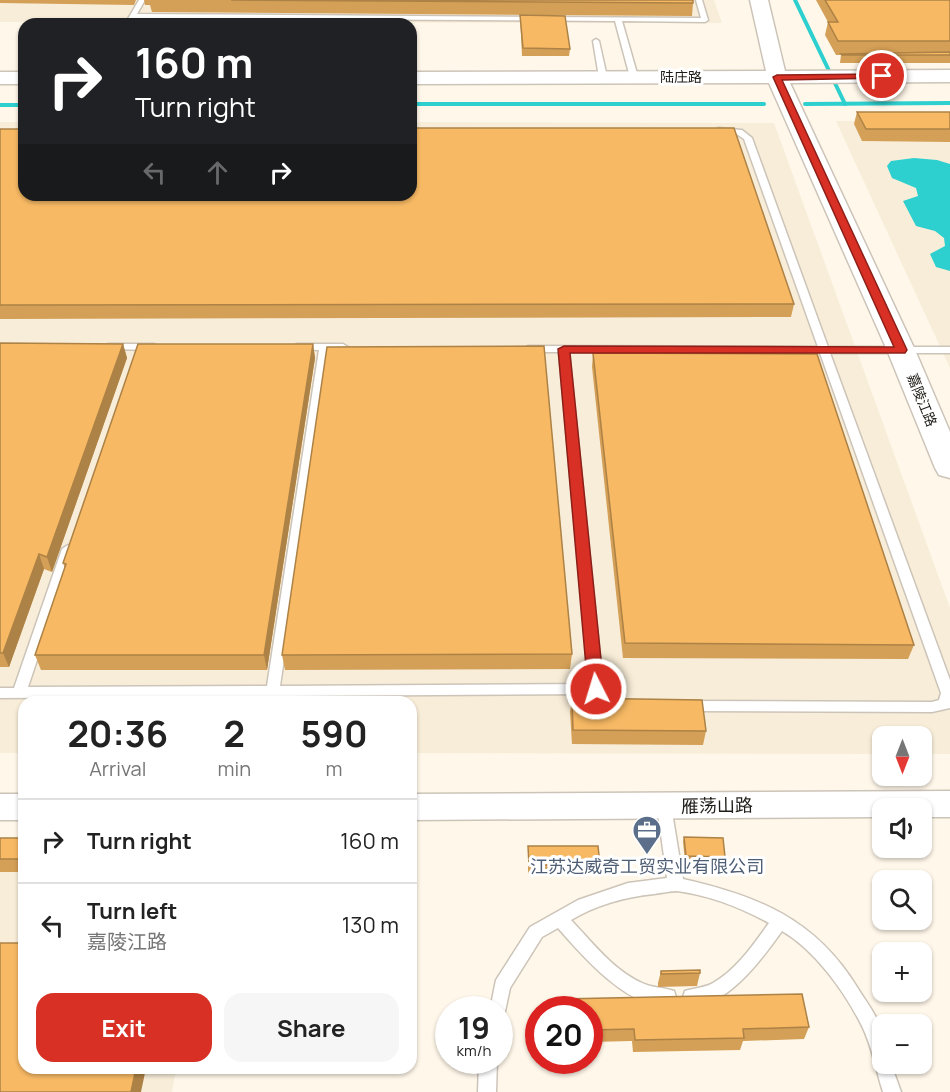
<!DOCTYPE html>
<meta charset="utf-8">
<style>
:root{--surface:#fff;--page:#f6f6f6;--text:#222;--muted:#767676;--line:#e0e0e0;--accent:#d93025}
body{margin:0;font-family:Manrope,"Noto Sans SC",sans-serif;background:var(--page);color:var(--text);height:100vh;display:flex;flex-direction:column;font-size:22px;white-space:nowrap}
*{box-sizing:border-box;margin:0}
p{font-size:20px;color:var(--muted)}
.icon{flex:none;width:33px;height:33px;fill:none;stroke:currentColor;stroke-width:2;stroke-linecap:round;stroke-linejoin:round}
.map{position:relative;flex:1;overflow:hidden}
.details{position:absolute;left:18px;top:696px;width:399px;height:378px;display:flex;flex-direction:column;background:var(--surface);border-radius:18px;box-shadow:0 2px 4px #0004}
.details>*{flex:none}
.banner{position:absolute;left:18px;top:18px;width:399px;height:183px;border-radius:18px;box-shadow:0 2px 4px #0004;background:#202124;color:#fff;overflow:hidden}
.needle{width:39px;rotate:180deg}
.controls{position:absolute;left:872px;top:726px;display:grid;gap:12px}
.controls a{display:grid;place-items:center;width:60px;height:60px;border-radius:12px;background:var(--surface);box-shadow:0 2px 4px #0004;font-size:30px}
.speed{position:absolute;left:435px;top:996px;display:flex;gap:12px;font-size:30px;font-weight:700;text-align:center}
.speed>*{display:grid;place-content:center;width:78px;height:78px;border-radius:50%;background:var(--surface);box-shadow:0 2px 4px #0004;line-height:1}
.speed small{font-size:15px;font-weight:400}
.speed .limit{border:9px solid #d22;background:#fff;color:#111}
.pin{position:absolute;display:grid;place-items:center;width:51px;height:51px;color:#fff;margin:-26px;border:3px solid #fff;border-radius:50%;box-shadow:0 2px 6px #0007}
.me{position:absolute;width:66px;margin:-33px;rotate:355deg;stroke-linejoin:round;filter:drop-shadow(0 0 4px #0008)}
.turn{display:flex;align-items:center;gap:21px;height:126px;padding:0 18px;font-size:27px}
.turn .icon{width:78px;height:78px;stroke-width:2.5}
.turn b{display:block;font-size:42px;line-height:51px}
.lanes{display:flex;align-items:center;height:57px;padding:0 18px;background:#0003;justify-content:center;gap:30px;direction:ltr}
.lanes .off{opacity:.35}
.eta{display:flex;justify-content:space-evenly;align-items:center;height:102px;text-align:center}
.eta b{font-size:36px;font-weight:700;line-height:42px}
.primary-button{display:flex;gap:12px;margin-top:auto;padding:12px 18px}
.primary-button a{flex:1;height:69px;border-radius:18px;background:var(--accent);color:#fff;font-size:24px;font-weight:700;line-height:69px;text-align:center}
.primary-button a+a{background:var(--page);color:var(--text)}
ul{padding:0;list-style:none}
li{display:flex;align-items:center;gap:18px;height:84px;padding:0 18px;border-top:2px solid var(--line)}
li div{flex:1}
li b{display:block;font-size:22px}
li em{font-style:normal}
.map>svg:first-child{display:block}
.built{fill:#f8edd8}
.water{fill:#2dcfcf}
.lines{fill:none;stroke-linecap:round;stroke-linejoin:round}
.stream{stroke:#2dcfcf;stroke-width:4}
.lane-casing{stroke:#ccc4b8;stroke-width:3}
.street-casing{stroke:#ccc4b8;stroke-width:3}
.secondary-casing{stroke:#ccc4b8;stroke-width:3}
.lane{fill:#fff;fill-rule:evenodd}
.street{fill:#fff;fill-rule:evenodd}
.secondary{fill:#fff;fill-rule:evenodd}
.wall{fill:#d49f56}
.shaded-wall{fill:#ad8246}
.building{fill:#f7b964;stroke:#ad8246;stroke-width:1.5}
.route{fill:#d93025;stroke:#8d1f18;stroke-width:1.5}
.labels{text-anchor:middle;stroke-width:6;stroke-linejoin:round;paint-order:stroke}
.far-street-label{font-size:14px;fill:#1f1c17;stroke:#fff}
.near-street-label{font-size:18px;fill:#1f1c17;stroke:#fff}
.near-service-label{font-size:18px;fill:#4e5e75;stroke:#fff}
</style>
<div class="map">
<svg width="950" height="1092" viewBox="0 0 950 1092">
<rect width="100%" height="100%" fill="#fff7e9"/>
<g class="built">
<path d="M0 0H714L722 23 0 22Z"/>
<path d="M836 121H950V368Z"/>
<path d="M0 122H24V195H411V122L774 123 950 608V754H921V736H882V754L411 753V702H24V753H0Z"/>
<path d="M0 840 24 841V1068H176L172 1092H0Z"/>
</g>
<path class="water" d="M914 158 937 160 950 164V271L936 267 930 254 945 246 944 238 935 231 916 226 903 201 918 196 916 188 892 178 887 166 891 161Z"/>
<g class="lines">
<g class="stream">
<path d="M795 0 845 104"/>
<path d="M411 104H764"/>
<path d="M805 104 950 103"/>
<path d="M0 105H24"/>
</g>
<g class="lane-casing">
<g id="lane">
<path d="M139 0H145L137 14 701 18 696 0H702L708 20 705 22 622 21 638 77 634 79 630 77 615 21 135 18 131 24H125Z"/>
<path d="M596 39 599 41 607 77 603 79 599 77 593 41Z"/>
<path d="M718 128 742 130 752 138 828 347H950V353H830L950 680V708L932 712 688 711 683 710 681 706 683 702 688 701 932 702 939 700 941 693 820 353 569 352 603 687 611 697 621 702 623 706 621 710 616 711 601 705 593 694 0 698V688H14L62 549 68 545 74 549 28 687 267 686 319 350 293 349 292 347 297 344H343L348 347 343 350H329L280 686 589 684 559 352H528L523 349 528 346 818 347 744 139 735 133 718 132Z"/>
<path d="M108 344H154L159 347 154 350 104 349 103 347Z"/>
<path d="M664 800 669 802 671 806 683 879C758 896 815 919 857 987 866 1002 880 1018 882 1036 883 1045 882 1054 882 1064H891L901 1092H883C876 1070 872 1046 862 1026 845 992 815 950 782 931 765 955 721 1017 685 1003L683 997 685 991C694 988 704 988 713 983 737 969 753 945 769 923 742 908 708 895 677 891 670 891 662 893 654 894 625 897 596 905 571 920 592 942 613 970 642 983 652 988 663 987 674 991L676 997 674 1003C635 1018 580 953 558 928L542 937 510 988 504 1016 500 1018V1010H490L496 980 530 927 578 900 628 883 667 878 657 806 659 802Z"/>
<path d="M479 1060H497L496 1092H478Z"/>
</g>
</g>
<g class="street-casing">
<g id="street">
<path d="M950 791V817H921V808H882V817L411 820V794Z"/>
<rect x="0" y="794" width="24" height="26"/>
</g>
</g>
<g class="secondary-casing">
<g id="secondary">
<path d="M750 0H768L785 71 950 70V82L790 83 915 350 950 432V478L939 475 935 468 887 350 769 83 411 84V72L766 71Z"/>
<rect x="0" y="72" width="24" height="12"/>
</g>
</g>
<use href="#lane" class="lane"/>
<use href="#street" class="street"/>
<use href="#secondary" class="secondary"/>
</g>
<g class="wall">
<path d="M0 0H136L134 5 0 3Z"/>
<path d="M144 0H693V3L692 16 152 12 150 5H145Z"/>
<path d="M816 0H950V63H840L841 55H836L825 35 828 22Z"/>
<path d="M520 15 570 49 569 56H522Z"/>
<path d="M857 112H950V142L862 141 854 124Z"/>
<path d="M0 129 794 304 791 317 0 319Z"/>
<path d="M0 343 123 344 127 358 52 572 44 569 9 667H0Z"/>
<path d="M313 344 315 358 267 670H41L35 655 65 569 63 563Z"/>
<path d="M593 353 914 645 908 659 623 658 592 367Z"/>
<path d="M572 654 570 669 285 670 282 655Z"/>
<path d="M572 698 706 731 703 745 572 744 570 712Z"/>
<path d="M684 837 725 857 724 862 685 861 683 842Z"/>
<rect x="0" y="838" width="24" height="34"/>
<path d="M528 846 600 865 598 874H528Z"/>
<path d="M661 971 700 973 697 986 658 987V983Z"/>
<path d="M560 999 809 1027 804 1039 743 1041 740 1050 633 1052 632 1041 590 1042V1010H559Z"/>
</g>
<g class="shaded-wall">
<path d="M123 344 127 358 52 572 47 557Z"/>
<path d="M313 344 315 358 267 670 264 655Z"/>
<path d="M39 554 44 569 9 667 3 653Z"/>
<path d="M136 1068H146L141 1092H131Z"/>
</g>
<g class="building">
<path d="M231 0H693V3Z"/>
<path d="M825 0H950V41H838L828 22H838Z"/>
<path d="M520 15 565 16 570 49 523 48Z"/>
<path d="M950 52V55H842L841 54Z"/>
<path d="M857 112H950V129H866Z"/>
<path d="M411 128H734L794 304 0 305V129H24V195H411Z"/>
<path d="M0 343 123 344 47 557 39 554 3 653H0Z"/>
<path d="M138 344H313L264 655H35L66 564 63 563Z"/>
<path d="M544 346 572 654 282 655 327 347Z"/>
<path d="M593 353 817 354 914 645 625 643Z"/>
<path d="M572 698 702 700 706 731 573 730Z"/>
<path d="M684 837 723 838 725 857 686 856Z"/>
<rect x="0" y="838" width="24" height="21"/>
<path d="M528 846H598L600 865H529Z"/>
<path d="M0 943H24V1068H136L131 1092H0Z"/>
<path d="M700 970V973L661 974V971Z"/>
<path d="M802 994 809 1027 743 1029 744 1038 635 1040 634 1029 590 1030V1010H561L560 999Z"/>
</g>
<path class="route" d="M882 74 886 76 885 78 782 80 907 350 905 353H570L604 689 602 694H591L588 689 558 349 564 346 894 347 773 77 777 75Z"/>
<defs>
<g id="office-pin" transform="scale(1.5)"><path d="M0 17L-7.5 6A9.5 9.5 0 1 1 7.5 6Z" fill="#5c6f8a" stroke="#fff"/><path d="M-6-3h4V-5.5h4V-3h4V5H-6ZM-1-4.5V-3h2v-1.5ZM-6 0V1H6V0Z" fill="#fff"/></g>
</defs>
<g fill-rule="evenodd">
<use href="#office-pin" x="647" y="830"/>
</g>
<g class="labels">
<g class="far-street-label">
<text x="681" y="82">陆庄路</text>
<text transform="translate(922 400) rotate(68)" y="5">嘉陵江路</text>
</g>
<g class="near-street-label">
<text transform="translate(717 806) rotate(-1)" y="6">雁荡山路</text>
</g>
<g class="near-service-label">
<text x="647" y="873">江苏达威奇工贸实业有限公司</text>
</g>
</g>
</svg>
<div class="controls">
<a><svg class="needle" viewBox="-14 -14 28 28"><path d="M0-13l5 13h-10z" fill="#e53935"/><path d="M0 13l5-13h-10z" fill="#767676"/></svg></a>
<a><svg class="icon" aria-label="sound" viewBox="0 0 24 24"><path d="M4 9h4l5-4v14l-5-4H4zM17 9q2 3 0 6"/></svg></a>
<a><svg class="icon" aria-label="search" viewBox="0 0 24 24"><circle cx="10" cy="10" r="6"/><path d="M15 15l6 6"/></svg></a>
<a>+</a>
<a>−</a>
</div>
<div class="speed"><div>19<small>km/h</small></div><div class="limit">20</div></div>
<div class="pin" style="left:882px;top:76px;background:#d93025"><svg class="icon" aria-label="arrive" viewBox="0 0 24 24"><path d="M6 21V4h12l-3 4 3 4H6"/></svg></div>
<svg class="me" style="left:596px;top:689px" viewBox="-20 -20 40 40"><circle r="17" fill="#d93025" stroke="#fff" stroke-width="3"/><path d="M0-11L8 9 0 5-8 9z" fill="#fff"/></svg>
<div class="banner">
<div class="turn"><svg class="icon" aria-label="right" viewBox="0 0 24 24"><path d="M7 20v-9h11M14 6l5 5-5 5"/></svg><div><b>160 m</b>Turn right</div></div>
<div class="lanes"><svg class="icon off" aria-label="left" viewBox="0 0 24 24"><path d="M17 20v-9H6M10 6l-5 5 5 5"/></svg><svg class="icon off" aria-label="ahead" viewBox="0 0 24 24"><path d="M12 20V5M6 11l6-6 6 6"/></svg><svg class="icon" aria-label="right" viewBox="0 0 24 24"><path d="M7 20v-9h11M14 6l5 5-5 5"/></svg></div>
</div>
<section class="details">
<div class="eta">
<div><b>20:36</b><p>Arrival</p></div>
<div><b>2</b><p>min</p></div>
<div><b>590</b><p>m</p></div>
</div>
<ul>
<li><svg class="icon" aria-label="right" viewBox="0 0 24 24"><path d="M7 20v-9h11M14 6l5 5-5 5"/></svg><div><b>Turn right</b></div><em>160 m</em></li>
<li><svg class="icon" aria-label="left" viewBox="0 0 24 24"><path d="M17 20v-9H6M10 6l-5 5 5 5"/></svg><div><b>Turn left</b><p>嘉陵江路</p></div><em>130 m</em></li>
</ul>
<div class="primary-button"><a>Exit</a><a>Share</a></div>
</section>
</div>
